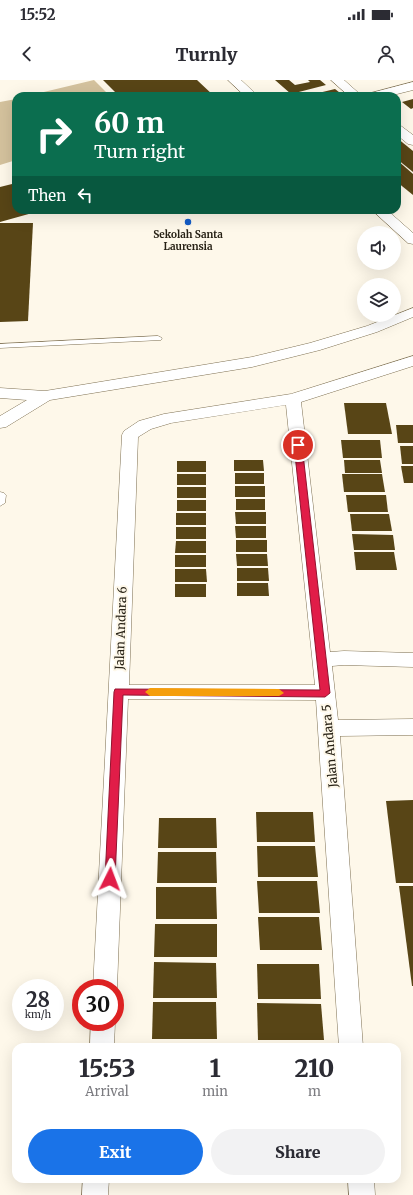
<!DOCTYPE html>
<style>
:root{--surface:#fff;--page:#f2f2f3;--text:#2b2b33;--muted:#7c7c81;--accent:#1a73e8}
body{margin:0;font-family:Merriweather,serif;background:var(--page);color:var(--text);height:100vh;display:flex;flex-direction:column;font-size:15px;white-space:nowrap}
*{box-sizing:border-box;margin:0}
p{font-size:13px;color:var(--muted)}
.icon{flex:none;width:22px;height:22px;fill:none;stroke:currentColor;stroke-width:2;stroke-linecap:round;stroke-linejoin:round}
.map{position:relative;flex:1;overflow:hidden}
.drawer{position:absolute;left:12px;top:963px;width:389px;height:140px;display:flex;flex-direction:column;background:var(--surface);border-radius:12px;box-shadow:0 4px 16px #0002}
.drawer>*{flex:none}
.top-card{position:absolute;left:12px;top:12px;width:389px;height:122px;border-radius:12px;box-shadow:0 4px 16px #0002;background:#0b6e4f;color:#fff;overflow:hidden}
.tools{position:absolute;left:357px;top:146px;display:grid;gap:8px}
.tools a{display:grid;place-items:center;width:44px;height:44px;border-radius:50%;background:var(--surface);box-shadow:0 4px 16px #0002;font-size:20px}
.speed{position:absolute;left:12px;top:899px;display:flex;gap:8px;font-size:20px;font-weight:700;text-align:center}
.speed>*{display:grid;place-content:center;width:52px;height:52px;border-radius:50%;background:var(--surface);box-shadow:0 4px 16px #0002;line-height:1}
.speed small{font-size:10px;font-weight:400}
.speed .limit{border:6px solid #d22;background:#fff;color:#111}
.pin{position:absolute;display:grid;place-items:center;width:34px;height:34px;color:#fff;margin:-17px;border:2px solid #fff;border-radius:50%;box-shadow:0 1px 4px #0007}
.me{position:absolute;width:44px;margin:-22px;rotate:3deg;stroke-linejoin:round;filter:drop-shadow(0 0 3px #0008)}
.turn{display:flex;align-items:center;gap:14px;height:84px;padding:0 16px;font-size:18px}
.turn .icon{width:52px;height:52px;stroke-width:2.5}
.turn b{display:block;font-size:28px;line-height:34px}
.then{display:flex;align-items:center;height:38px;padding:0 16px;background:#0003;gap:8px;font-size:15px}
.eta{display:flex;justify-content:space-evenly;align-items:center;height:68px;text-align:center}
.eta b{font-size:24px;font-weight:800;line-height:28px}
.primary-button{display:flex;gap:8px;margin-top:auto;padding:8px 16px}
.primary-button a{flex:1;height:46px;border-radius:24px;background:var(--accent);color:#fff;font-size:16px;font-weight:800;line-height:46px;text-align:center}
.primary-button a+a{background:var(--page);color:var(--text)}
.status{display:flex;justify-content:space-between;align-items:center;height:28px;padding:0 20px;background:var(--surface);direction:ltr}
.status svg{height:11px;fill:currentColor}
header{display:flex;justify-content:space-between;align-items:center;height:52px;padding:0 16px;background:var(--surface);font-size:18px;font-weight:800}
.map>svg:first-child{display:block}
.green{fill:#d4c29d}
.building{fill:#584516}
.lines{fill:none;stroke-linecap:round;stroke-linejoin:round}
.service-casing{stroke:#7f7153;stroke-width:1}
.minor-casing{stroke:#7f7153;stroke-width:1}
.service{fill:#fff;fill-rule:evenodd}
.minor{fill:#fff;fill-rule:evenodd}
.route{fill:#e11d48;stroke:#92132f}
.slow{fill:#f59e0b}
.poi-dot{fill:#135cc7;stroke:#fef8ea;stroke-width:1.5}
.labels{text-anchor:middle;stroke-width:4;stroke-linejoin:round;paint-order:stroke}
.far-poi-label{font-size:10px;font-weight:bold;fill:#272115;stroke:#fef8ea}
.street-label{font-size:12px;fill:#272115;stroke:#fef8ea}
</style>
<div class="status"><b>15:52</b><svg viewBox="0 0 49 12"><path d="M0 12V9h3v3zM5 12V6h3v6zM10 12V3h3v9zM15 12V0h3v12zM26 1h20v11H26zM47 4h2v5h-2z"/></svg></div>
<header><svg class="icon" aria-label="back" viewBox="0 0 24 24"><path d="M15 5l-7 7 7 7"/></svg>Turnly<svg class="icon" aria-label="person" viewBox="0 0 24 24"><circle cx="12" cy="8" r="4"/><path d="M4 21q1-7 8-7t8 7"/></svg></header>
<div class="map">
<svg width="413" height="1115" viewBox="0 0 413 1115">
<rect width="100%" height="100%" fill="#fef8ea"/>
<g class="green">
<path d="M94 0 110 16H27Z"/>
<path d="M16 19V80L0 85V22Z"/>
</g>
<g class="building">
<path d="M103 0H197L214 16H119Z"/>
<path d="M275 0H289L295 5 310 2 308 0H320L326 5 291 14Z"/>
<path d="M335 9 344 16H310V15Z"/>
<path d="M413 19V28L411 29 402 22Z"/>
<path d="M397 58 413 71V92L397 79Z"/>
<path d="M397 80 413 94V115L397 102Z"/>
<path d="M16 103V130H43L0 142V107Z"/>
<path d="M0 143H33L28 241 0 242Z"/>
<path d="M344 323H386L392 354H348Z"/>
<path d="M396 345H413V363H398Z"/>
<path d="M341 360H380L382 378H343Z"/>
<path d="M400 366H413V384H402Z"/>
<path d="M234 380H263L264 391H234Z"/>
<path d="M344 380H380L382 393H345Z"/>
<rect x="177" y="381" width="29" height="11"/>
<path d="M401 386H413V403H404Z"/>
<rect x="235" y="393" width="29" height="11"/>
<rect x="177" y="394" width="29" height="11"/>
<path d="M342 394H382L385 412H344Z"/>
<rect x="235" y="406" width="30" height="11"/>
<rect x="177" y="407" width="29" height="11"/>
<path d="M346 415H386L388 432H348Z"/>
<rect x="236" y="419" width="29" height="11"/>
<rect x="177" y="420" width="29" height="11"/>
<path d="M235 432H266V444H236Z"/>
<rect x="176" y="433" width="30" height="12"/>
<path d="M350 434H389L392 451H352Z"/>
<path d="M235 446H266V458H236Z"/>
<rect x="176" y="447" width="30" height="12"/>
<path d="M352 454 393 455 395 470H354Z"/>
<rect x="236" y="460" width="31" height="12"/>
<path d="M176 461H206V473H175Z"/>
<path d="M354 472H394L397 490H356Z"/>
<path d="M236 474H267L268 486H237Z"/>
<rect x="175" y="475" width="31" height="12"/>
<path d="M237 488H268L269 501H237Z"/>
<path d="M175 489H206L207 502H175Z"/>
<path d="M237 503H268L269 516H237Z"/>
<rect x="175" y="504" width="31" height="13"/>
<path d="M413 720V803H396L386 721Z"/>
<path d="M256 732H313L315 762H257Z"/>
<path d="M159 738H216L217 768H158Z"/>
<path d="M257 766H315L318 797H258Z"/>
<path d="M158 772H216L217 803H157Z"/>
<path d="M257 801H317L320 833H259Z"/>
<path d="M399 806H413V906H412Z"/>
<path d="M156 807H216L217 839H156Z"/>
<path d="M258 837H319L322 870H260Z"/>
<path d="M155 844H217V877H154Z"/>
<path d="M154 882 216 883 217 918H153Z"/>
<path d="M257 884H319L321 919H258Z"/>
<path d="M153 922H216L217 959H152Z"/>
<path d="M257 923 321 924 324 960H258Z"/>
<rect x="151" y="964" width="65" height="3"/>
<rect x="258" y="965" width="66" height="2"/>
</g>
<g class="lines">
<g class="service-casing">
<g id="service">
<path d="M158 256 162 258 161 260 0 268V264Z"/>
<path d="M0 412 4 413 6 415 5 423 0 426Z"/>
</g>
</g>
<g class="minor-casing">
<g id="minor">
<path d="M228 0H241L258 16H245Z"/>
<path d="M331 0H344L362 16H349Z"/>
<path d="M413 2V10L389 16H369L371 13Z"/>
<path d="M397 45 401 46 413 55V65L408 64 397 55Z"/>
<path d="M372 130H387L413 153V164L408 163Z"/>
<path d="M413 228V237L377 252 320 270 252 287 50 320 6 347 0 348V336L27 320 0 318V308L45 311 252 277 310 263 367 246Z"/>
<path d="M413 276V286L301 322 330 572 344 571 413 573V587L344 585 332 586 338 640 413 639V655L340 656 363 967H339L316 620 128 619 117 908 115 912V908H93L122 355 124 351 139 341 164 334 291 314ZM286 325 315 605H129L138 357 151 349 171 343Z"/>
<path d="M91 942H115L114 967H90Z"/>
<path d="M83 1099H109L108 1115H82Z"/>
<path d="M348 1099H374L375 1115H349Z"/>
</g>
</g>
<use href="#service" class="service"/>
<use href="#minor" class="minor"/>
</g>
<path class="route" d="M298 362 302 365 330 613 325 617 123 615 115 799 114 802 110 803 106 802 105 799 114 612 115 609 320 610 294 365Z"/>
<path class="slow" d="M150 608 279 609 284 613 279 616H150L145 612Z"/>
<circle class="poi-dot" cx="188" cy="142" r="4"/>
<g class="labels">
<g class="far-poi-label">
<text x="188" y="158">Sekolah Santa<tspan x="188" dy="12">Laurensia</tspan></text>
</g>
<g class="street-label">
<text transform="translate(121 548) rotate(-88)" y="4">Jalan Andara 6</text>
<text transform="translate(330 666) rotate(-95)" y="4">Jalan Andara 5</text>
</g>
</g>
</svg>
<div class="tools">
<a><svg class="icon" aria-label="sound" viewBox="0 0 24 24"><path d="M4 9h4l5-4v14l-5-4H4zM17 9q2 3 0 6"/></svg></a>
<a><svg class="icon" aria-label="layers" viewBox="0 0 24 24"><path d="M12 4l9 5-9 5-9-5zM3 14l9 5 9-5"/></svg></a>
</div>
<div class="speed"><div>28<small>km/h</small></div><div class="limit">30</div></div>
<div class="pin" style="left:298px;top:365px;background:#d93025"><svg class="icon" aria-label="arrive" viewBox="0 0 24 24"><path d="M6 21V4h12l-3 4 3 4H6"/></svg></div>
<svg class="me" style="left:110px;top:799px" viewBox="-20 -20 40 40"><path d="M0-17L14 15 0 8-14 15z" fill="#e11d48" stroke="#fff" stroke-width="4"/></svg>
<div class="top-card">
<div class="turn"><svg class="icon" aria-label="right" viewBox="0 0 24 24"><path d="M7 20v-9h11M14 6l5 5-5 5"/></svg><div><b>60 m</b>Turn right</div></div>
<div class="then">Then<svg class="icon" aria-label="left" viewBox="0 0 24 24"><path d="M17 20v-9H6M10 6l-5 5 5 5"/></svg></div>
</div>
<section class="drawer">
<div class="eta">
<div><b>15:53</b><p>Arrival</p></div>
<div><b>1</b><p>min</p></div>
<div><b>210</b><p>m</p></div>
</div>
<div class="primary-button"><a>Exit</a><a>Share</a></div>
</section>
</div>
